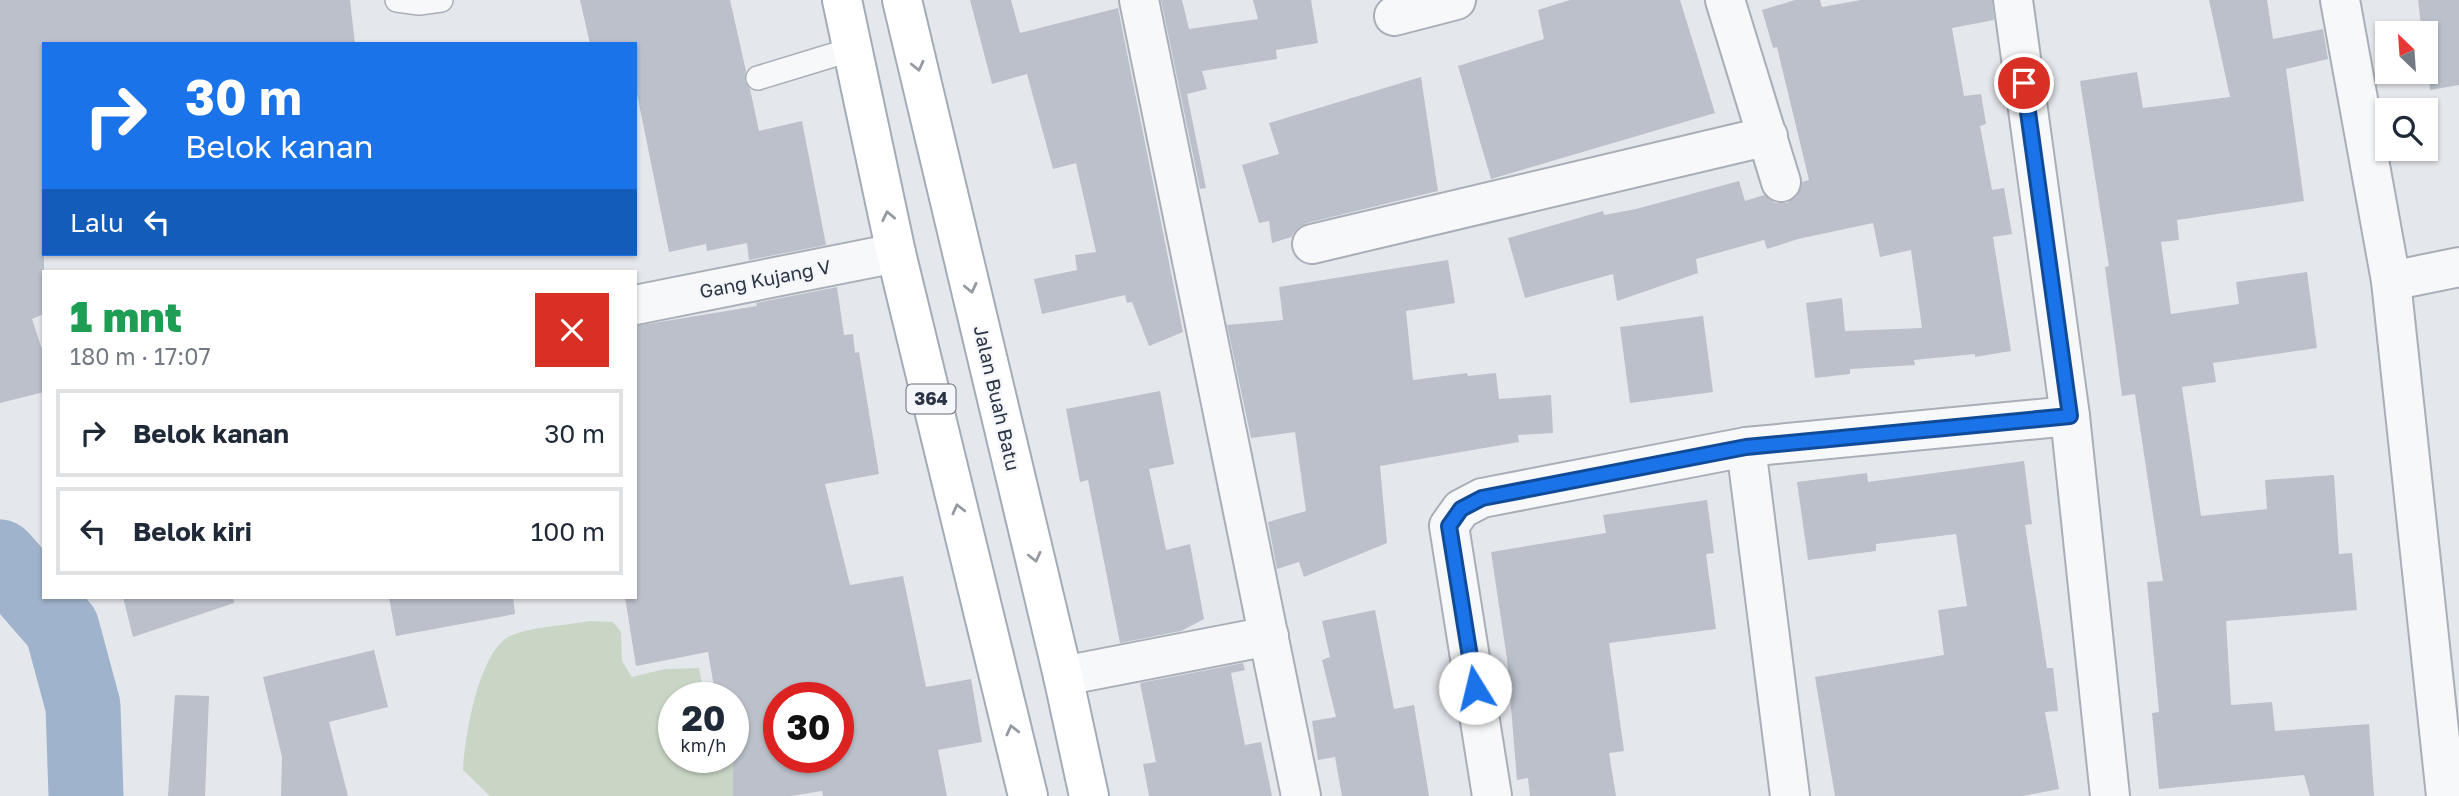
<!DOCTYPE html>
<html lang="id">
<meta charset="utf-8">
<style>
:root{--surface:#fff;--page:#f6f6f7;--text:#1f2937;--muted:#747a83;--line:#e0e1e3}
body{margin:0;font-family:"Golos Text",sans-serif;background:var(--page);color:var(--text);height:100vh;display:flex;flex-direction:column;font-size:26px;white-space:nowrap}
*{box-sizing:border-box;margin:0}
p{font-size:23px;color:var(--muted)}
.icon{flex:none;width:38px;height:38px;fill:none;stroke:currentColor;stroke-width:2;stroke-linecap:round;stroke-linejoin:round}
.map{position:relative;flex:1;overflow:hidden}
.details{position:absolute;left:42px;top:270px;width:595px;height:329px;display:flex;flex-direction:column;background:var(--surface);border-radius:0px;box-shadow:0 2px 5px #0004}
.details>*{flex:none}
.hud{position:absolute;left:42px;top:42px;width:595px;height:214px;border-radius:0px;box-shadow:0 2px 5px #0004;background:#1a73e8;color:#fff;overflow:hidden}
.needle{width:46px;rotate:335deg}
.tools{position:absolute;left:2375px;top:21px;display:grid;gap:14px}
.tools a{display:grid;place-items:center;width:63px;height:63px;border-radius:0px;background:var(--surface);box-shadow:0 2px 5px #0004;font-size:35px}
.speed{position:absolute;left:658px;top:682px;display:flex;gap:14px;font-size:35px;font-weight:700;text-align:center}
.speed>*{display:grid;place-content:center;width:91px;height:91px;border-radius:50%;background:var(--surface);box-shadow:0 2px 5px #0004;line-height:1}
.speed small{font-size:18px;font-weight:400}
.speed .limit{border:10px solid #d22;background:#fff;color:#111}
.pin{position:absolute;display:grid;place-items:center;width:60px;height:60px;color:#fff;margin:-30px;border:4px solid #fff;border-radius:50%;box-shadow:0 2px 7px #0007}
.me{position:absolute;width:77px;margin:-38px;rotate:351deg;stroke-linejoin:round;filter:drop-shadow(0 0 5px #0008)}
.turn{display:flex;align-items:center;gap:24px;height:147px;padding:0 28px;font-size:32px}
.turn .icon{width:91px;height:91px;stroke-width:2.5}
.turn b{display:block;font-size:49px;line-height:60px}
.then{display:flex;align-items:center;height:66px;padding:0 28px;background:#0003;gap:14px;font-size:26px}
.round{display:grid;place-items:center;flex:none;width:74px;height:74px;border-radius:0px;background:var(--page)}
.overview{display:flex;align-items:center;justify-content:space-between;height:119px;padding:0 28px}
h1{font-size:42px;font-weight:800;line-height:52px;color:#1e9e55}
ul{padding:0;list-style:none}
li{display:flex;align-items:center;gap:21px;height:88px;margin:0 14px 10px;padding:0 14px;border:4px solid var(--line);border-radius:0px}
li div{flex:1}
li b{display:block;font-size:26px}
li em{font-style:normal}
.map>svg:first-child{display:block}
.green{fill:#c9d6c5}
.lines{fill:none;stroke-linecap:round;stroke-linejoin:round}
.river{stroke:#9fb4cc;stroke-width:75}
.building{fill:#bbc0ca;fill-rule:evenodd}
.lane-casing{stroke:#a9aeb7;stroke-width:26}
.street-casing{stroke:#a9aeb7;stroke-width:42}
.primary-casing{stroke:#a3abb8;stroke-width:42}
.lane{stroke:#f7f8fa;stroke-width:23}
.street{stroke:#f7f8fa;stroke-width:38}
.primary{stroke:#fff;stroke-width:38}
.oneway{stroke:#959aa2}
.route-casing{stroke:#114b97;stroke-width:18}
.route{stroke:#1a73e8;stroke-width:12}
.labels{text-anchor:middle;stroke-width:5;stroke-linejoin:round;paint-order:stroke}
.shield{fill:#f4f6f9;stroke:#676e7b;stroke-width:2}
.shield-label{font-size:18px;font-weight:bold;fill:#2b3445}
.street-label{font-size:19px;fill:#2b3445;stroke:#f4f6f9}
</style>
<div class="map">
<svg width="2459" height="796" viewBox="0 0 2459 796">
<rect width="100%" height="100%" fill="#e4e7ec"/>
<path class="green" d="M590 621 613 622 621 632 622 661 632 677 665 669 699 668 705 698H674V758H733L738 796H490L463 770C465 738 478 652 510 636 529 627 568 625 590 621Z"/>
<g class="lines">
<path class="river" d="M0 557 62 628 83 706 86 796"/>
</g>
<g class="building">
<path d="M0 0H350L355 44H44V314L32 319 44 355V392L0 403Z"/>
<path d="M580 0H730L746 71 745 81 750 89 759 131 802 121 826 245 749 260 747 243 707 251 706 244 669 252 635 84V44H590Z"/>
<path d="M970 0H1011L1020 33 1118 8 1183 332 1149 346 1132 302 1127 303 1125 295 1042 314 1034 279 1077 270 1075 255 1096 252 1076 163 1053 169 1027 74 992 84Z"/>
<path d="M1161 0H1182L1189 29 1258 19 1253 0H1311L1318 43 1276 50 1277 59 1202 71 1207 89 1187 94 1206 188 1200 189Z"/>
<path d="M1570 0H1680L1715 113 1491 179 1458 66 1544 39 1538 10Z"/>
<path d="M1795 0H1820L1822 7 1861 0H1992L1994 20 1952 28 1964 96 1981 94 1986 124 1980 126 1992 190 2004 188 2012 234 1993 237 2011 351 1975 357V354L1914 360 1915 365 1850 369V374L1815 378 1806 303 1842 298 1845 331 1922 328 1911 250 1880 257 1873 223 1798 239 1767 249 1764 240 1696 259 1698 273 1617 301 1613 274 1525 298 1508 238 1603 211 1604 215 1636 209 1739 181 1745 201 1764 195 1775 203H1787L1797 196 1802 182 1809 180 1777 47 1773 48 1762 10Z"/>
<path d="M2209 0H2267L2273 39 2323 29 2328 59 2286 69 2304 201 2177 220 2179 240 2161 242 2171 314 2239 304 2236 282 2307 272 2317 348 2213 363 2216 382 2182 387 2201 516 2267 509 2265 480 2334 475 2339 554 2352 553 2357 610 2226 621 2231 705 2272 702 2275 731 2369 724 2374 796H2310L2304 775 2159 789 2152 713 2159 712 2147 582 2163 581 2135 394 2122 396 2105 267 2109 266 2080 81 2137 72 2143 108 2230 97Z"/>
<path d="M2418 0H2459V85L2430 90 2426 33H2422Z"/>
<path d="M1421 77 1438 191 1307 223 1298 228 1291 237 1272 243 1269 221 1259 223 1242 165 1279 154 1269 123Z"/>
<path d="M1448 260 1455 303 1406 311 1413 380 1467 373 1468 376 1496 373 1499 399 1551 395 1553 433 1518 435 1519 442 1380 466 1387 543 1304 577 1299 562 1277 569 1268 522 1306 511 1295 432 1251 438 1227 325 1283 320 1279 287Z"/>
<path d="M837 287 844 335 853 334 855 353 859 352 879 474 825 484 850 585 903 576 926 687 971 679 982 742 938 750 947 796H823L822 791 791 796H733V698H716L708 652 636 666 625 597H635V326L757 306 756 303ZM779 698H838V758H779Z"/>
<path d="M1703 316 1713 392 1630 403 1620 327Z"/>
<path d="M1160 391 1174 464 1149 469 1166 550 1190 544 1204 619 1181 631 1120 643 1088 480 1080 482 1066 409Z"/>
<path d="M2024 461 2032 524 2025 525 2047 668H2053L2058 711 2045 712 2059 789 2023 796H1835L1815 677 1944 655 1938 610 1967 606 1956 534 1876 544V551L1808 560 1797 482 1867 473 1868 482Z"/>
<path d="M1707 500 1714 553 1706 554 1716 629 1609 643 1624 751 1609 753 1616 796H1530L1528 778 1517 780 1507 659 1491 552 1606 533 1603 515Z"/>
<path d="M123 597H233L234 603 133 637Z"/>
<path d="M389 597H513L515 614 396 636Z"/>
<path d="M1375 610 1394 709 1414 705 1429 796H1342L1335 757 1318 760 1312 721 1336 717 1322 660 1330 657 1322 621Z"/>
<path d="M374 650 388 707 329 722 348 796H281L282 757 263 677Z"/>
<path d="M1243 663 1245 670 1231 673 1245 745 1261 742 1272 796H1149L1143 764 1156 762 1140 683Z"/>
<path d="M175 695 209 696 205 796H168Z"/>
</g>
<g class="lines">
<g class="lane-casing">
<g id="lane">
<path d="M397 0 419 3 441 0"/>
<path d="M758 78 853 49"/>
</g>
</g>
<g class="street-casing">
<g id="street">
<path d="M1139 0 1301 796"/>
<path d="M1725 0 1781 182"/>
<path d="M2013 0 2070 416 2110 796"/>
<path d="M2340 0 2391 281 2446 796"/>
<path d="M1394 16 1456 0"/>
<path d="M1312 244 1768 136"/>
<path d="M2391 281 2459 267"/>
<path d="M635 305 896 253"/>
<path d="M1746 447 1790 796"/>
<path d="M1063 676 1269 636"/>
<path d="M1492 796 1449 526 1461 509 1482 498 1746 447 2070 416"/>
</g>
</g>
<g class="primary-casing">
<g id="primary">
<path d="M842 0 896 253 1028 796"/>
<path d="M902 0 1063 676 1089 796"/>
</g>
</g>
<use href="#lane" class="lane"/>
<use href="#street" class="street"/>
<use href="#primary" class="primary"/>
</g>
<defs><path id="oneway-chevron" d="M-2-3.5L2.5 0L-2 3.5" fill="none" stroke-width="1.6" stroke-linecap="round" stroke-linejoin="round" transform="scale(1.75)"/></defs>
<g class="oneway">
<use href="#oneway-chevron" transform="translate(918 66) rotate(77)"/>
<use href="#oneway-chevron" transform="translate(888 216) rotate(-102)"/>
<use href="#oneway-chevron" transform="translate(971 288) rotate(77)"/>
<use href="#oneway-chevron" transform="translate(958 509) rotate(-104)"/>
<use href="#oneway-chevron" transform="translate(1035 557) rotate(77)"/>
<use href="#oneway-chevron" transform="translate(1012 730) rotate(-104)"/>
</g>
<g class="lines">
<g class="route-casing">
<path id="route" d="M1475 688 1449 526 1461 509 1482 498 1746 447 2070 416 2024 83"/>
</g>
<use href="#route" class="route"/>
</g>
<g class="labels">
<rect class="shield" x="906.5" y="384.5" width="49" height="29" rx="5"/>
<g class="shield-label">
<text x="931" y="405">364</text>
</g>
<g class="street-label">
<text transform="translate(765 279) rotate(-11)" y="7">Gang Kujang V</text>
<text transform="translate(997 398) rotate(77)" y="7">Jalan Buah Batu</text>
</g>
</g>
</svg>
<div class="tools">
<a><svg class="needle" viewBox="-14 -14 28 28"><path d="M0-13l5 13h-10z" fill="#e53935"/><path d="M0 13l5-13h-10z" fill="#747a83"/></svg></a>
<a><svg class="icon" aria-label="search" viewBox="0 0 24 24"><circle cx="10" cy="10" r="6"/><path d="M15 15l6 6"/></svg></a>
</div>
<div class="speed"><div>20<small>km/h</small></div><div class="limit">30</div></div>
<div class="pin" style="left:2024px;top:83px;background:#d93025"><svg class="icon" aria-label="arrive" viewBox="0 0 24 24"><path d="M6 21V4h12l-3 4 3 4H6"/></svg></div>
<svg class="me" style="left:1475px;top:688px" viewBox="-20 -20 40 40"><circle r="19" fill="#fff"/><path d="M0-13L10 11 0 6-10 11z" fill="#1a73e8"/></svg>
<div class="hud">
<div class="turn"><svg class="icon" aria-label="right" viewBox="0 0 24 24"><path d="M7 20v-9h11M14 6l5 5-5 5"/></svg><div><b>30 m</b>Belok kanan</div></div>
<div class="then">Lalu<svg class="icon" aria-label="left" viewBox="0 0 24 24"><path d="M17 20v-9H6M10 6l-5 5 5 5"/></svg></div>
</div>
<section class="details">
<div class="overview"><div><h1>1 mnt</h1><p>180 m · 17:07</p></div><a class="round" style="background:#d93025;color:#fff"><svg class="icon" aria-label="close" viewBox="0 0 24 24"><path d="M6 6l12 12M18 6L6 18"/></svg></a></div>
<ul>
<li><svg class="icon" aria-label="right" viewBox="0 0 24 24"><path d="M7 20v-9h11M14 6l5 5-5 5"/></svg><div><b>Belok kanan</b></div><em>30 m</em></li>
<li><svg class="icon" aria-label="left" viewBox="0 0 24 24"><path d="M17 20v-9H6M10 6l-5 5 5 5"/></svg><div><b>Belok kiri</b></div><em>100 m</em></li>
</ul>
</section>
</div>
